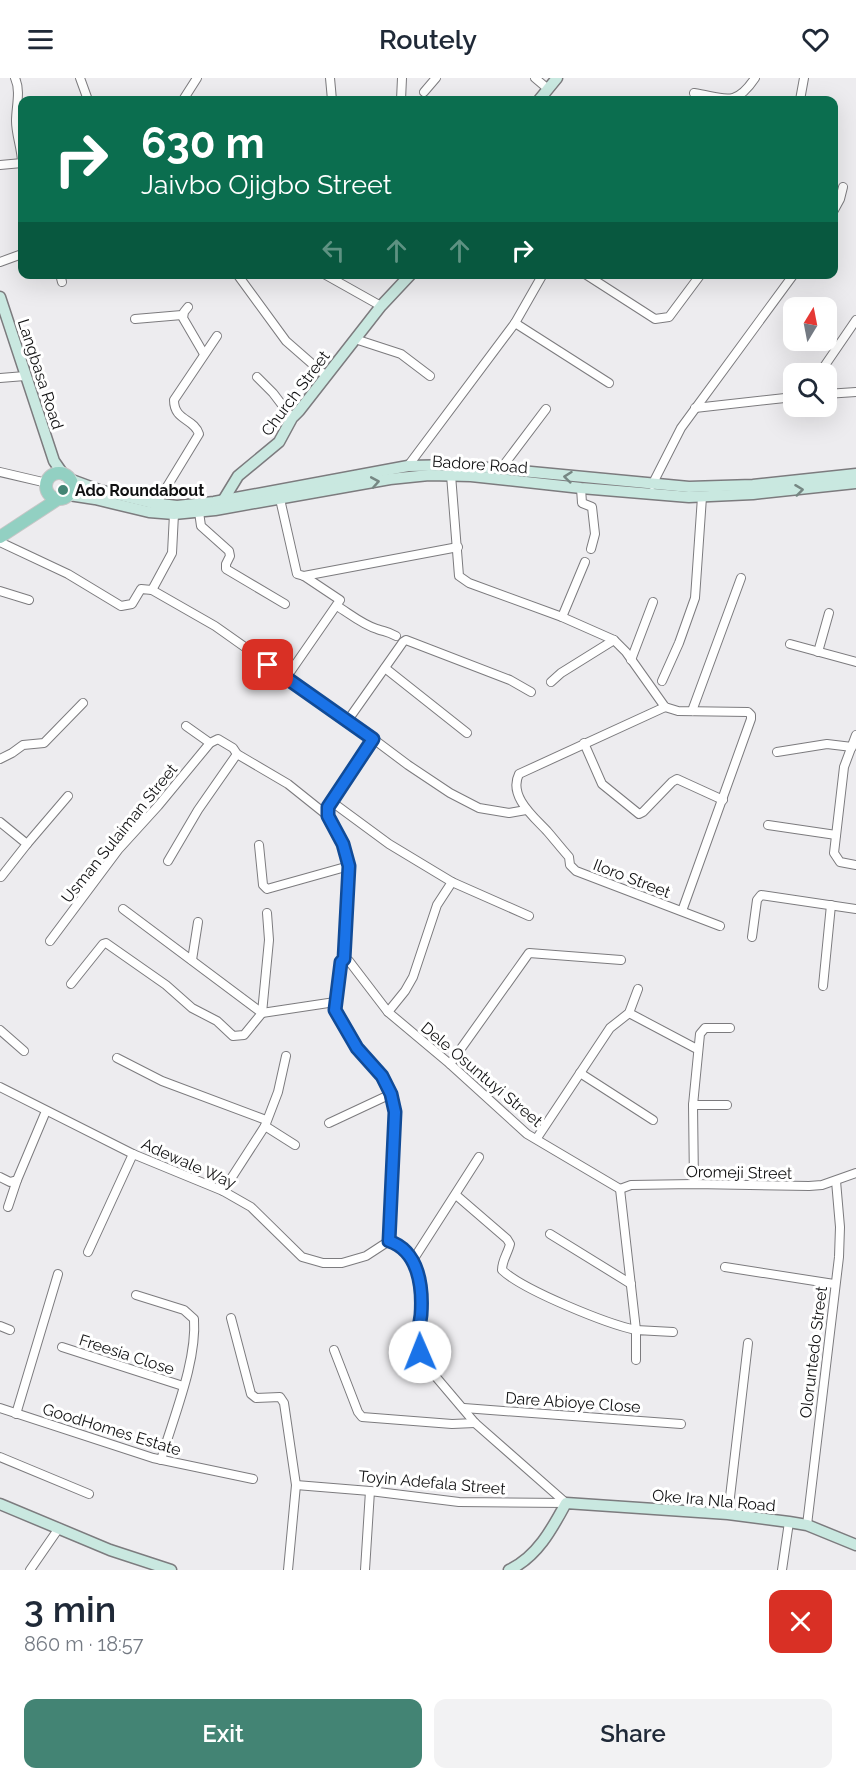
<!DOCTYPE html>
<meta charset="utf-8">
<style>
:root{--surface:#fff;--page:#f2f2f3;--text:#1f2937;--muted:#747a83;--accent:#438474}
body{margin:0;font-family:Raleway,sans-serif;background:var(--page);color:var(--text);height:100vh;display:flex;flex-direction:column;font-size:22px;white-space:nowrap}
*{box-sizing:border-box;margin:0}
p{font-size:20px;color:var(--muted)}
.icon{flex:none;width:33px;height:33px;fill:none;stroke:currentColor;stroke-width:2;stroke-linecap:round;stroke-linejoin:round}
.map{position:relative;height:1492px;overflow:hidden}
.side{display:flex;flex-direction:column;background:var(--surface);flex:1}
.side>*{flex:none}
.hud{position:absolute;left:18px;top:18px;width:820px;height:183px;border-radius:12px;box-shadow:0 6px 24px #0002;background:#0b6e4f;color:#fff;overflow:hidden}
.needle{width:39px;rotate:10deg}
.tools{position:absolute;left:783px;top:219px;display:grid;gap:12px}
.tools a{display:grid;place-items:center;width:54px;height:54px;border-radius:12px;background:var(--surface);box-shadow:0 6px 24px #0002;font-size:30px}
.pin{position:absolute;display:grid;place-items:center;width:51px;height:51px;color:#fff;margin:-26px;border-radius:12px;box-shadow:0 3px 9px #0006}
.me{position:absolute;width:66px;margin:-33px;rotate:359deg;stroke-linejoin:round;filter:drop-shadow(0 0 4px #0008)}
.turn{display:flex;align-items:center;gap:21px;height:126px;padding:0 24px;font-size:27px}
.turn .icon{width:78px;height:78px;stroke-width:2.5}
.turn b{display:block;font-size:42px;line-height:51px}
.lanes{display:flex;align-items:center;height:57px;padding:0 24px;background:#0003;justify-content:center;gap:30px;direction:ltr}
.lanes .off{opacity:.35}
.round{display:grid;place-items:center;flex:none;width:63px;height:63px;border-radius:12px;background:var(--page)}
.summary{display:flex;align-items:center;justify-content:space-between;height:102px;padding:0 24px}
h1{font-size:36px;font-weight:600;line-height:45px}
.cta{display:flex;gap:12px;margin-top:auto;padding:12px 24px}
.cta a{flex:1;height:69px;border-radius:12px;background:var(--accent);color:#fff;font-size:24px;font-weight:600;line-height:69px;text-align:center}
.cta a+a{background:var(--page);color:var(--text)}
header{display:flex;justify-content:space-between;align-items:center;height:78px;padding:0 24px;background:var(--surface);font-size:27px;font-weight:600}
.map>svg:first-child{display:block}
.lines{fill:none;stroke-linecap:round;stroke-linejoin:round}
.street-casing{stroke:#7c7b7e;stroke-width:10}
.secondary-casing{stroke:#7c7b7e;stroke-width:13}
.primary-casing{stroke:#c6c6c6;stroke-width:14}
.street{stroke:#fff;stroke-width:8}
.secondary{stroke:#c9e8e0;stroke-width:10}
.primary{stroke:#92d0c2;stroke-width:12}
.oneway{stroke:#768783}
.route-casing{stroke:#114b97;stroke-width:15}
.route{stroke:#1a73e8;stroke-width:10}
.poi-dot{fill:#438474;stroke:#fff;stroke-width:2}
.labels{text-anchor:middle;stroke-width:6;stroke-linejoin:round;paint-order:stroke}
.street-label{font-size:16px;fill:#111112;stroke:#fff}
.poi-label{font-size:16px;font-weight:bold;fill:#111112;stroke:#fff;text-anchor:start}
</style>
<header><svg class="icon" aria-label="menu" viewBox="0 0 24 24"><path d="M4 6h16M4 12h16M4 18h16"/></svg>Routely<svg class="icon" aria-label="heart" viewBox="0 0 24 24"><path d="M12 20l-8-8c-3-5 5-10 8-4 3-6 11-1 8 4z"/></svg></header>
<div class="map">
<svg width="856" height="1492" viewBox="0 0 856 1492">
<rect width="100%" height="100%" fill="#edecef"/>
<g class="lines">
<g class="street-casing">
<g id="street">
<path d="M15 0C21 13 16 29 16 43 16 57 22 71 22 85"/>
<path d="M80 0 88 22"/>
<path d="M330 0 332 22"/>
<path d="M535 0 548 11"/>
<path d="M424 14 436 0"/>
<path d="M694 15C725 20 735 30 755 0"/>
<path d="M183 22 197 0"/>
<path d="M401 22 402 0"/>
<path d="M800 22 804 0"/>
<path d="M0 87 22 85"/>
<path d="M834 132 840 121 843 109"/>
<path d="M0 184 22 176"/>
<path d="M60 196 62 204"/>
<path d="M237 196 286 263 326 298"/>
<path d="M324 196 381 228"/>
<path d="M585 196 655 241 669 239 701 196"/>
<path d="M188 229 184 234 183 240 204 276"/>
<path d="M135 241 182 237"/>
<path d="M515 245 609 305"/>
<path d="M355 261 401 276 430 298"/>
<path d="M819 296 856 242"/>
<path d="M257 299 273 315 292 340"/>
<path d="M0 300 25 298"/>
<path d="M826 316 856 314"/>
<path d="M695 330 794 319"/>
<path d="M408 388 515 245 543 196"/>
<path d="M500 392 546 331"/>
<path d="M0 394 47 405"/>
<path d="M451 397 459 498 469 505 562 539 614 562 626 574 665 629 678 633 748 634 751 637V641L682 833"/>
<path d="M652 407 681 350 794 196"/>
<path d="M581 410 582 425 592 429 595 456 591 471"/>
<path d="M280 421 297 496 304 498 340 522 286 600"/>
<path d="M157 425 199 356C194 340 174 343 174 322L217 258"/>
<path d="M199 434 201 448 229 473 230 478 226 486V491L285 526"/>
<path d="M0 464 68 496 121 528 132 526 141 511 152 512 172 475 174 436"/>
<path d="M304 498 458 469"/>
<path d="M152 512 215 548 348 642 408 687 450 715 479 730 509 735 526 732"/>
<path d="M0 513 29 522"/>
<path d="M337 528C350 536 363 547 377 551 385 554 387 553 396 558"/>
<path d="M562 539 585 484"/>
<path d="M790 566 856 584"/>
<path d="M818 574 829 535"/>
<path d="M631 582 653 524"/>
<path d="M385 590 467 655"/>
<path d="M662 603 679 565 695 520 702 419"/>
<path d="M551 604 561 595 614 562"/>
<path d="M665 629 519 696C508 718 534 739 547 753 554 761 561 770 569 779L570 787 576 793 720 848"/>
<path d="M692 633 741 500"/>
<path d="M348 642 403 564 406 562 510 602 531 614"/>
<path d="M186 648 210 665 218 661 233 670 237 676 288 706 328 738"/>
<path d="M856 657 844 689 834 775 840 784 856 787"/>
<path d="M373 661 328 729V738L343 766 349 788 344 881 341 884 335 932 357 970 382 998 391 1016 395 1034 389 1163"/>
<path d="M584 665 602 706 639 736 643 734 672 704 677 701 723 722"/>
<path d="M777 674 827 666 852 669"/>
<path d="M0 681 12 675 23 667 44 665 83 625"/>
<path d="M332 724 389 766 452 804 529 838"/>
<path d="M0 744 27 766 1 799"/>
<path d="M768 747 836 757"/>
<path d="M27 766 68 718"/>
<path d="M259 767 263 807 267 811 349 788"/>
<path d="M168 783 198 732 237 676"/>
<path d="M123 831 262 935 335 924"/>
<path d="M752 859 757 822 761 817 856 831"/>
<path d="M50 863 118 772 158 728 210 665"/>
<path d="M344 881 349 883 388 934 450 986 527 1056 620 1111"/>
<path d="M192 882 198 844"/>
<path d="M71 906 103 866 106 865 166 907 192 930 217 943 233 958 244 957 262 935 269 862 267 835"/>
<path d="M823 908 831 827"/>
<path d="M388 934 405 913 413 899 437 827 452 804"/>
<path d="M629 935 697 971"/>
<path d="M0 952 24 973"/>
<path d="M117 980 162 1003 266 1042"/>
<path d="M450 986 529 875 621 882"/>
<path d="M580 995 653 1042"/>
<path d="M0 1009 133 1076 223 1113 251 1129 302 1179 323 1185H342L366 1178 389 1163"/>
<path d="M693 1027H727"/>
<path d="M329 1045 391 1016"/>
<path d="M265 1048 295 1067"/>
<path d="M537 1060 610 950 629 935 638 911"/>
<path d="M0 1099 10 1104 17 1102 46 1033"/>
<path d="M694 1106 693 1027 700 956 705 950H730"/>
<path d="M620 1111 631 1107 694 1106 809 1108 822 1107 856 1095"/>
<path d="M223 1113 265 1048 278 1014 286 978"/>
<path d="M456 1117 507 1161 510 1166C508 1175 502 1182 502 1192 523 1212 607 1246 636 1252L620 1111"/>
<path d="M8 1129 17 1102"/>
<path d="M550 1156 631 1206"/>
<path d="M389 1163 401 1167 413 1182 420 1202 421 1220 417 1263 420 1274 436 1299 475 1345 566 1425"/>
<path d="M88 1174 133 1076"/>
<path d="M413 1182 479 1079"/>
<path d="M725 1189 834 1206"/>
<path d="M136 1217 184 1232 194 1241C197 1284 173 1340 161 1382"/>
<path d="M231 1240 251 1316 256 1320 280 1319 284 1325 296 1407 288 1492"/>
<path d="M0 1248 10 1252"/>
<path d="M62 1269 183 1308"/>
<path d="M334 1272 358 1334 362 1339 452 1346 475 1345"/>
<path d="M636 1282V1252L673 1254"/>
<path d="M0 1330 153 1380 253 1401"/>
<path d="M464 1330 681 1346"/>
<path d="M16 1336 58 1196"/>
<path d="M0 1379 89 1416"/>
<path d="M296 1407 370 1413 459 1424 566 1425"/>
<path d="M728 1436 748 1265"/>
<path d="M807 1447 839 1179 840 1149 836 1103"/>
<path d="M30 1492 59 1450"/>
<path d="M365 1492 370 1413"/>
<path d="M782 1492 789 1444"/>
</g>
</g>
<g class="secondary-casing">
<g id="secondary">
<path d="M539 22 557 0"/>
<path d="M0 219 54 383 63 396"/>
<path d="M72 402 99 412 152 425 177 428 214 424 408 388 457 387 689 409 753 407 856 396"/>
<path d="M69 417 95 421 149 434 174 436 215 432 390 401 429 397 471 398 581 410 689 419 753 416 856 405"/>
<path d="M224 421 238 398 279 364 292 340 299 333 381 228 411 196"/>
<path d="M0 1426 110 1472 171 1492"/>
<path d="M509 1492C537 1479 552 1451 566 1425L728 1436 789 1444 807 1447 856 1467"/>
</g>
</g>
<g class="primary-casing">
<g id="primary">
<circle cx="59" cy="408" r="13"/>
<path d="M0 459 58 421"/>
</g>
</g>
<use href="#street" class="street"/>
<use href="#secondary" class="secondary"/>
<use href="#primary" class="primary"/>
</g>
<defs><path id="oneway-chevron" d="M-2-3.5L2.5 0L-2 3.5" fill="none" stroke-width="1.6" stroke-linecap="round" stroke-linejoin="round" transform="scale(1.5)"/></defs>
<g class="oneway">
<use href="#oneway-chevron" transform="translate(568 399) rotate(-174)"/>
<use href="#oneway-chevron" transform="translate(375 404) rotate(-10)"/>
<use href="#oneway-chevron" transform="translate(799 412) rotate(-7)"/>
</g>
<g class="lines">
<g class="route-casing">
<path id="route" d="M268 587 373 661 328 729V738L343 766 349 788 344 881 341 884 335 932 357 970 382 998 391 1016 395 1034 389 1163C419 1173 423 1209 421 1237 419 1252 416 1258 420 1274"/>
</g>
<use href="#route" class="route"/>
</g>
<circle class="poi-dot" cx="63" cy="412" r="6"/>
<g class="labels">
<g class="street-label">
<text transform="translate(41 296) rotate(72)" y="6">Langbasa Road</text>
<text transform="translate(295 315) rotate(-53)" y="6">Church Street</text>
<text transform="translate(480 386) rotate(4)" y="6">Badore Road</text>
<text transform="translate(119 755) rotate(-51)" y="6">Usman Sulaiman Street</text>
<text transform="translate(632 800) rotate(21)" y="6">Iloro Street</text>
<text transform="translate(482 996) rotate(40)" y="6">Dele Osuntuyi Street</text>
<text transform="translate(189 1085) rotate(24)" y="6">Adewale Way</text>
<text transform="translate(739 1094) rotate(1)" y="6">Oromeji Street</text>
<text transform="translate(813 1274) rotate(-83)" y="6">Oloruntedo Street</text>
<text transform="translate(127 1276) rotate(18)" y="6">Freesia Close</text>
<text transform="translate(573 1324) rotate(4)" y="6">Dare Abioye Close</text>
<text transform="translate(112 1351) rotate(17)" y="6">GoodHomes Estate</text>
<text transform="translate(432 1404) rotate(5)" y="6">Toyin Adefala Street</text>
<text transform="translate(714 1422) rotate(5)" y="6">Oke Ira Nla Road</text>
</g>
<g class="poi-label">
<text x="75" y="418">Ado Roundabout</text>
</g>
</g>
</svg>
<div class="tools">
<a><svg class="needle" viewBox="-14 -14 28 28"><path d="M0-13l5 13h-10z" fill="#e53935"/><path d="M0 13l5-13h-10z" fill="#747a83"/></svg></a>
<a><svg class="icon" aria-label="search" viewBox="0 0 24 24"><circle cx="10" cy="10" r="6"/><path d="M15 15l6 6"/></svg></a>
</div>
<div class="pin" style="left:268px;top:587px;background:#d93025"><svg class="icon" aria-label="arrive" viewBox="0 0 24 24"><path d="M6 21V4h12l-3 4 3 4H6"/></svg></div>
<svg class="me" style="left:420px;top:1274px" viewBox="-20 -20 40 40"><circle r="19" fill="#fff"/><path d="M0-13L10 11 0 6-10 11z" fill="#1a73e8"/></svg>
<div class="hud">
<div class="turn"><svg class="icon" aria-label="right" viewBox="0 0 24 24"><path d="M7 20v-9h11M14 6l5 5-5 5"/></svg><div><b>630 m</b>Jaivbo Ojigbo Street</div></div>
<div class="lanes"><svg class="icon off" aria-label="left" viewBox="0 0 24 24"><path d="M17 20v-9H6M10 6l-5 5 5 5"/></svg><svg class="icon off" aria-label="ahead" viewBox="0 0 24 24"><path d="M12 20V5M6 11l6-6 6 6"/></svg><svg class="icon off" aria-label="ahead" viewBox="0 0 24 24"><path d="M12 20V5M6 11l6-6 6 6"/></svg><svg class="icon" aria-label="right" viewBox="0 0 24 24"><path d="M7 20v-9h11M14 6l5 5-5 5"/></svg></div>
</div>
</div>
<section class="side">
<div class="summary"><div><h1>3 min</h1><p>860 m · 18:57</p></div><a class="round" style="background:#d93025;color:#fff"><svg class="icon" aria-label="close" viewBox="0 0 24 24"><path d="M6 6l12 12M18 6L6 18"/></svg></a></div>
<div class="cta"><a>Exit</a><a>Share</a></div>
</section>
